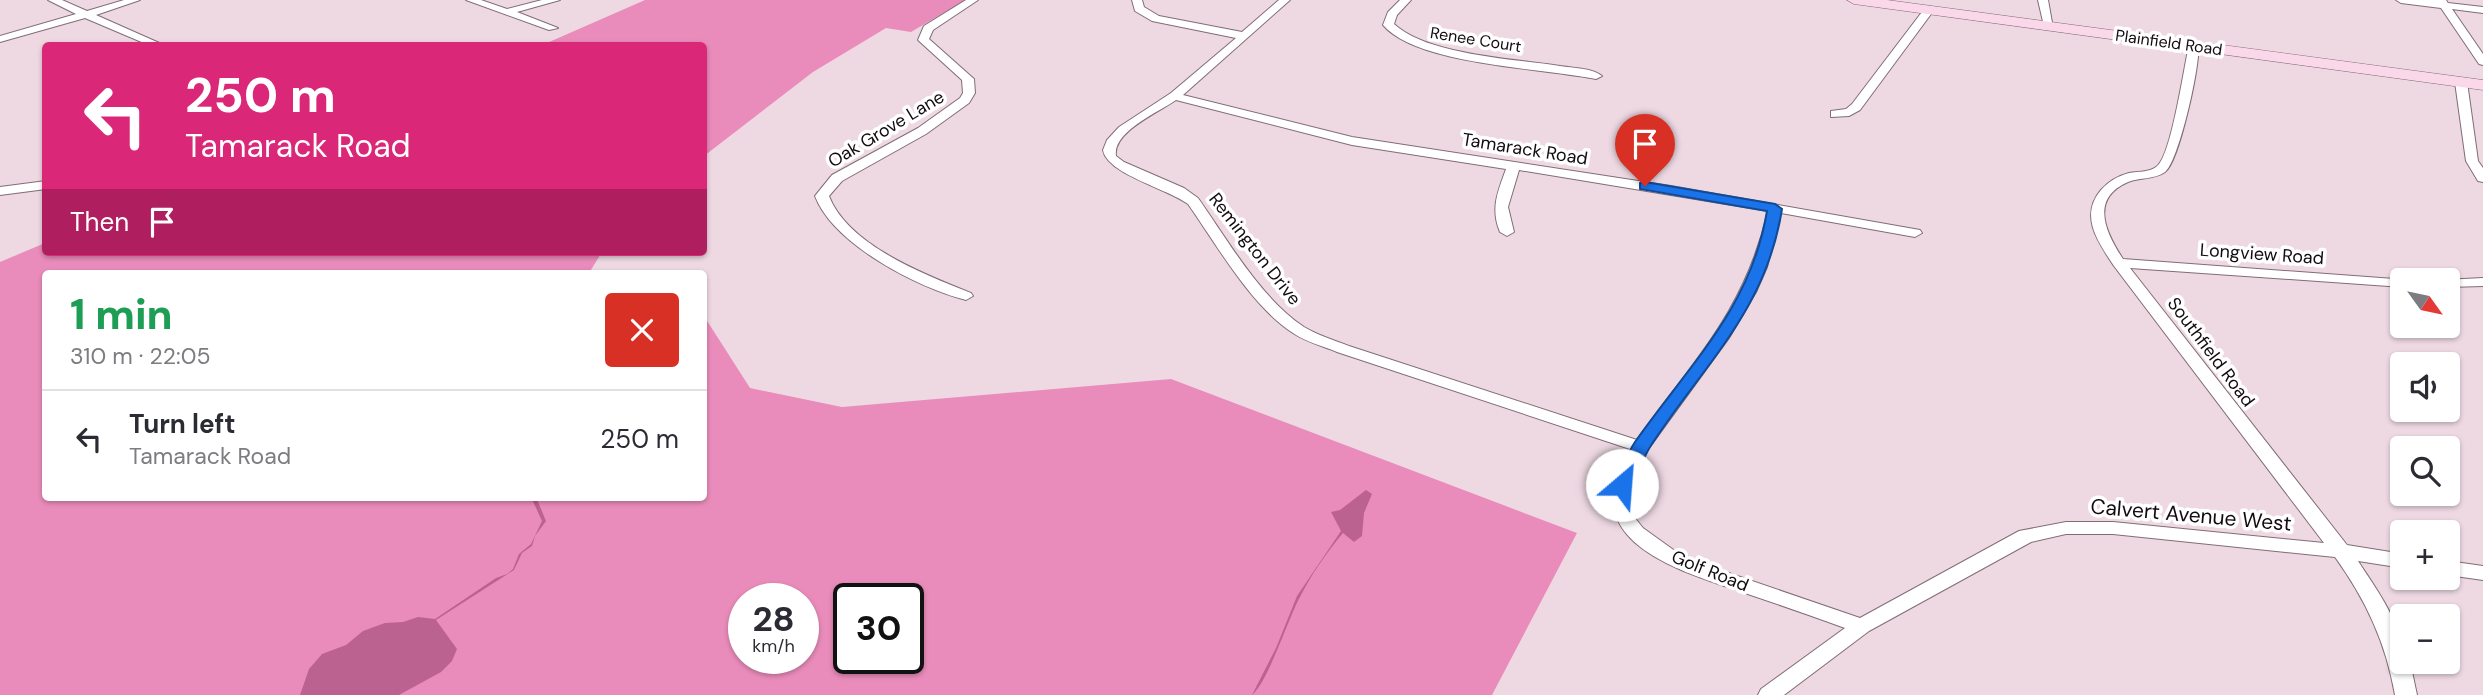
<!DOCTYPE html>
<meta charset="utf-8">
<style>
:root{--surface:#fff;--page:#f2f2f3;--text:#2b2b33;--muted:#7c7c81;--line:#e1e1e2}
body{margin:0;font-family:"DM Sans",sans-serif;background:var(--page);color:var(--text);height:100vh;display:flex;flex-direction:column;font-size:26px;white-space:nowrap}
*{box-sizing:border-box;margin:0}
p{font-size:23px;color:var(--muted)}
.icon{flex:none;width:38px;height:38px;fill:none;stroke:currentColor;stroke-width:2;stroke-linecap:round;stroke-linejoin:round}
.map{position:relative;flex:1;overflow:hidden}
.drawer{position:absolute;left:42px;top:270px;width:665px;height:231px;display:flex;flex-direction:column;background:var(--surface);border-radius:7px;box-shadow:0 2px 5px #0004}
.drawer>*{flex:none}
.hud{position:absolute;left:42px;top:42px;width:665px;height:214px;border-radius:7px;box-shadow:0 2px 5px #0004;background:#db2777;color:#fff;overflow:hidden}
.needle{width:46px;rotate:123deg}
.fabs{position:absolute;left:2390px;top:268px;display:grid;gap:14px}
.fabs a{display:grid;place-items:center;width:70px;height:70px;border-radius:7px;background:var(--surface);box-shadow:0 2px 5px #0004;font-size:35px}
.speed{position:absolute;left:728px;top:583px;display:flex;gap:14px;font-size:35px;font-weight:700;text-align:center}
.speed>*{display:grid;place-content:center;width:91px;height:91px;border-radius:50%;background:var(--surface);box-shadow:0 2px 5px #0004;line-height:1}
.speed small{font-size:18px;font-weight:400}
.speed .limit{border:4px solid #111;border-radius:10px;background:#fff;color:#111}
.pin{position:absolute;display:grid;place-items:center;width:60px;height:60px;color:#fff;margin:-72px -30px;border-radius:50% 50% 50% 0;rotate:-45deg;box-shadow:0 0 7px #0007}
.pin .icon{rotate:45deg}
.me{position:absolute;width:77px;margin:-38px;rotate:27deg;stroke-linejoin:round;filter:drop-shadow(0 0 5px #0008)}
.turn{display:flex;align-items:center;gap:24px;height:147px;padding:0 28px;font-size:32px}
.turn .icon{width:91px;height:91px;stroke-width:2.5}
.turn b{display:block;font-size:49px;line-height:60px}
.then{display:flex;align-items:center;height:66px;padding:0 28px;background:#0003;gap:14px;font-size:26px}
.round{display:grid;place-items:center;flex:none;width:74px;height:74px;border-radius:7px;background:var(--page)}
.head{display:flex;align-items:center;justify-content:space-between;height:119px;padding:0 28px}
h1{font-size:42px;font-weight:800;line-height:52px;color:#1e9e55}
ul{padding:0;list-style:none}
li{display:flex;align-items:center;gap:21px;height:98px;padding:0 28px;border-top:2px solid var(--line)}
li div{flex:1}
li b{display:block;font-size:26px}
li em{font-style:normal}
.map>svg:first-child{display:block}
.green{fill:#ea8cbb;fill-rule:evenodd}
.water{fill:#bc6291}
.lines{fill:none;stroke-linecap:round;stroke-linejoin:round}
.street-casing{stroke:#806d76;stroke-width:2}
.secondary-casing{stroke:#806d76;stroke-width:1}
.street{fill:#fff;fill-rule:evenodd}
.secondary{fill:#fbd7ea;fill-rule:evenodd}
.route{fill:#1a73e8;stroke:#114b97;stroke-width:2}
.labels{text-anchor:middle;stroke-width:7;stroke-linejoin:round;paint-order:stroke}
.far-street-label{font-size:16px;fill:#120b0f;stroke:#fff}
.street-label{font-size:18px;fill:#120b0f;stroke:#fff}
.near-street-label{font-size:21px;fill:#120b0f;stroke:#fff}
</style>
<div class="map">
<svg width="2483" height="695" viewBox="0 0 2483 695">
<rect width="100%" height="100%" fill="#eed9e3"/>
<g class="green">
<path d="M645 0H966L911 32 886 28 813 72 704 156V46H540Z"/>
<path d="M45 243 46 252H602L589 273H46V497H704V316L750 388 842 407 1171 379 1577 533 1492 695H0V262ZM744 598H803V658H744ZM849 598H908V658H849Z"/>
</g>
<g class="water">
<path d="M1366 490 1372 494 1364 513 1362 536 1354 542 1343 533C1327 552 1311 575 1300 597 1288 619 1268 682 1252 695L1276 648 1297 596 1341 531 1331 512 1340 510Z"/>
<path d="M531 497H536L546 521 535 536 532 546 522 553 514 570 436 620 457 649 452 661 441 672 399 695H300L309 669 322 654 346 645 363 631 385 623 403 622 418 617 435 619 496 578 507 574 513 569 519 554 531 544 542 521Z"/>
</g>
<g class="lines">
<g class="street-casing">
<g id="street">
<path d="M48 0H62L87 11 124 0H140L96 15 166 46H151L85 18 0 42V36L76 14Z"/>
<path d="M466 0H481L507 9 542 0H560L517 12 558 28 549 30Z"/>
<path d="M966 0H978L933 30 929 39 974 79 975 93 969 103 926 134 842 181 829 196C848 245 925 275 971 293L973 296 966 300C918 288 833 244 815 196L832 175 918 128 960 98 963 93 962 80 918 40 924 26Z"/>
<path d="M1132 0H1142L1144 7 1159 16 1242 32 1279 0H1290L1183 95 1352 137 1671 186 1920 230 1922 233 1915 237 1781 213 1767 267 1756 292 1729 338 1644 455 1631 485 1630 503 1635 518 1643 528 1675 551 1717 569 1860 618 2019 531 2066 522H2113L2324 543 2114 266C2098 242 2079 216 2101 190 2109 181 2118 176 2129 173 2138 171 2152 173 2159 164 2172 149 2184 68 2189 45L2198 43C2202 59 2179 162 2165 172 2154 180 2140 177 2128 182 2089 199 2106 233 2123 259L2408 280H2403V287L2130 268 2347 545 2403 554V568L2358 561C2378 592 2403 624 2403 662H2410L2417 695H2395C2386 643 2366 600 2335 557L2113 534H2066L2031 542 1869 631 1784 695H1758L1761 689 1845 628C1810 615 1774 603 1739 591 1672 568 1573 539 1630 449L1337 352C1323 346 1306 342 1293 333 1251 306 1217 245 1188 204 1168 189 1107 174 1103 150L1107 140 1119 127 1171 93 1236 38 1152 21 1135 11ZM1176 100 1352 145 1506 169C1498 191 1490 209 1500 232L1507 236 1514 232 1508 207 1519 170 1768 211C1745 311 1694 360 1637 440L1349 346C1334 340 1317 335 1304 327 1261 299 1227 239 1198 198L1184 188 1124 162 1116 156C1112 132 1159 112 1176 100Z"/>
<path d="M1400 0H1411L1397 15 1394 24C1427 55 1515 59 1560 66 1573 68 1592 68 1602 76L1596 79C1543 68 1417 65 1383 25L1388 12Z"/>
<path d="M2038 0H2048L2053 28 2044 26Z"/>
<path d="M2396 0H2446L2448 3 2483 7V13L2452 9 2483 54V65L2479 64 2441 8 2401 3Z"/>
<path d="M1925 8 1934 10 1860 110 1849 116 1831 117V111L1846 109 1852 104Z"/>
<path d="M2461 79 2467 82 2478 161 2483 168V182L2478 181 2466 161 2455 82Z"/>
<path d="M46 181V189L0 195V187Z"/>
<path d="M2483 278V286L2448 287V280H2443Z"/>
<path d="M2448 561 2483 566V580L2448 575Z"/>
</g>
</g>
<g class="secondary-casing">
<path id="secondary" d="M1847 0H1887L2483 80V90L1854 4Z"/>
</g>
<use href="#street" class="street"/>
<use href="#secondary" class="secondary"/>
</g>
<path class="route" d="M1645 182 1775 204 1782 209C1766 311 1704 364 1650 447 1642 460 1637 476 1628 490L1622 492 1613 485C1620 471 1626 456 1635 442 1689 365 1751 308 1767 211L1640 189V183Z"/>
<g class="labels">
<g class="far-street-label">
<text transform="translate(1476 39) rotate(9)" y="6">Renee Court</text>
<text transform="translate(2169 42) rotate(8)" y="6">Plainfield Road</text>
</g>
<g class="street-label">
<text transform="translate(886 129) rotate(-31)" y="6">Oak Grove Lane</text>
<text transform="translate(1525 149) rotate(9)" y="6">Tamarack Road</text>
<text transform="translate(1255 249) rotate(52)" y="6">Remington Drive</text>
<text transform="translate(2262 254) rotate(4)" y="6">Longview Road</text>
<text transform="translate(2211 352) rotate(53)" y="6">Southfield Road</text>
<text transform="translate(1710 571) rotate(22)" y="6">Golf Road</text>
</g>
<g class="near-street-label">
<text transform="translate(2191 515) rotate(5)" y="7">Calvert Avenue West</text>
</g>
</g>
</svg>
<div class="fabs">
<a><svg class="needle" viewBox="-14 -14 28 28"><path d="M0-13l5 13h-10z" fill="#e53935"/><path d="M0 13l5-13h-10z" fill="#7c7c81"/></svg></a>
<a><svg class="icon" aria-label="sound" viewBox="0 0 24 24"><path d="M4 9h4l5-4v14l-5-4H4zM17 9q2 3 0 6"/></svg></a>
<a><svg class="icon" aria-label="search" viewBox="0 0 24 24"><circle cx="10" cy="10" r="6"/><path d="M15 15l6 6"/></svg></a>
<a>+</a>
<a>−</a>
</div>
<div class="speed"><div>28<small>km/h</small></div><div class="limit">30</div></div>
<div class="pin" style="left:1645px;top:186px;background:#d93025"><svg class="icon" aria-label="arrive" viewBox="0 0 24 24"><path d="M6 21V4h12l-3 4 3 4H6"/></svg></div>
<svg class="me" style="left:1622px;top:485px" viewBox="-20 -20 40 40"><circle r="19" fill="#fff"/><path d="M0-13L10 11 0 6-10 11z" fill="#1a73e8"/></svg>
<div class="hud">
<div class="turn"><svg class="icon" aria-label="left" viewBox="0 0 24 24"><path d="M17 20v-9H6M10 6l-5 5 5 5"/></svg><div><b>250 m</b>Tamarack Road</div></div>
<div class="then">Then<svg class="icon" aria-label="arrive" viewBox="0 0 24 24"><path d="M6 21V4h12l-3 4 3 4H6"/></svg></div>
</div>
<section class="drawer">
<div class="head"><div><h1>1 min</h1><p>310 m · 22:05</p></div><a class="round" style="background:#d93025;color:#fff"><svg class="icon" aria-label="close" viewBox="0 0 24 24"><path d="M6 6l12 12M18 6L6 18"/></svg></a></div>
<ul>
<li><svg class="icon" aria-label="left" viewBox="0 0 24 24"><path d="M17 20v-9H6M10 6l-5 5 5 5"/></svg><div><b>Turn left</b><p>Tamarack Road</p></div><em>250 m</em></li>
</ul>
</section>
</div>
